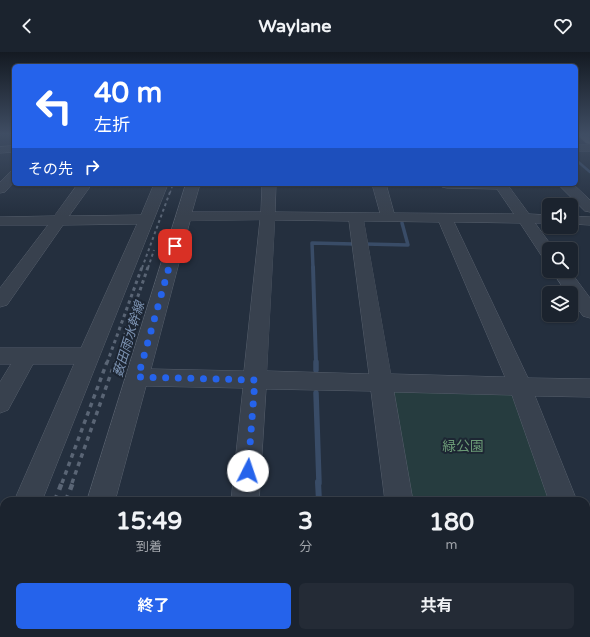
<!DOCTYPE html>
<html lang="ja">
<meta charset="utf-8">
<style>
:root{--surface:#1b232e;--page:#242b36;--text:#f1f3f6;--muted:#a0a4aa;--line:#39404a;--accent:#2563eb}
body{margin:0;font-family:"Varela Round","Noto Sans JP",sans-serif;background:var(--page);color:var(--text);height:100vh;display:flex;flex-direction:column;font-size:15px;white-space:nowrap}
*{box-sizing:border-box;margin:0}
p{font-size:13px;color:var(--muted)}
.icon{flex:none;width:22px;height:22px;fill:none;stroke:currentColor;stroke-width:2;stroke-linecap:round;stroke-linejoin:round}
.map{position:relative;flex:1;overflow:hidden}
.details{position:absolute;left:0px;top:445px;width:590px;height:140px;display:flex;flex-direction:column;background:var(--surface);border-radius:12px 12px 0 0;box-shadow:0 1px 3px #0004,0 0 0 1px var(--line)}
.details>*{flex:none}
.hud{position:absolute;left:12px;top:12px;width:566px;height:122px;border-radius:6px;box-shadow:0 1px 3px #0004,0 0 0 1px var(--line);background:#2563eb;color:#fff;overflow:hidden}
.fabs{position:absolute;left:542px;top:146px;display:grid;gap:8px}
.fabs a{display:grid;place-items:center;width:36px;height:36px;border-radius:6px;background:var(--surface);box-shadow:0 1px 3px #0004,0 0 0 1px var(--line);font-size:20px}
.pin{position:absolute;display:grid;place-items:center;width:34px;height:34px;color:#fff;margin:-17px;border-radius:8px;box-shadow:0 2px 6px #0006}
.me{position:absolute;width:44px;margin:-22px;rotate:4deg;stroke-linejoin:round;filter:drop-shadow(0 0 3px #0008)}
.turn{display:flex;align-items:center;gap:14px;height:84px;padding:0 16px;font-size:18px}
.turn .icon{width:52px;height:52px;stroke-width:2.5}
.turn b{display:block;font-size:28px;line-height:34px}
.then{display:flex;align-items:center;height:38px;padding:0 16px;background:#0003;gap:8px;font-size:15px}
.eta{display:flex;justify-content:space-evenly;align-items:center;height:68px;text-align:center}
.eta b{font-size:24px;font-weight:700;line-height:28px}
.button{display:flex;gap:8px;margin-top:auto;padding:8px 16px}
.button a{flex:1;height:46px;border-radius:6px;background:var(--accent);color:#fff;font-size:16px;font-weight:700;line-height:46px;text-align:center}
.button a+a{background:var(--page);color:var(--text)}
header{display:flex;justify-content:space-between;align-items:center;height:52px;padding:0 16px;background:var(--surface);font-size:18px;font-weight:700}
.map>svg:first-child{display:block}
.green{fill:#263c3f}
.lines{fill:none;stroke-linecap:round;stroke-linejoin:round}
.stream-far4{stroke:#394c67;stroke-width:2.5}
.stream-far3{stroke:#394c67;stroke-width:3.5}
.stream-far2{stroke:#394c67;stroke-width:4}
.stream-far1{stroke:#394c67;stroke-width:5.5}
.stream{stroke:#394c67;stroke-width:6}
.minor-casing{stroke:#565f6c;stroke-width:1}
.major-casing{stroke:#414a57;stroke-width:1}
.minor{fill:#38414e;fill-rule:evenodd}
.major{fill:#56606e;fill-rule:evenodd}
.rail-far4{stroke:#5a6575;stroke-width:1.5;stroke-dasharray:2.5 2.5;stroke-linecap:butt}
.rail-far3{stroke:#5a6575;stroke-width:2;stroke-dasharray:3 3;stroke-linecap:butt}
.rail-far2{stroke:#5a6575;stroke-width:3;stroke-dasharray:3.5 3.5;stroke-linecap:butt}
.rail-far1{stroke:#5a6575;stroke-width:3.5;stroke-dasharray:4.5 4.5;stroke-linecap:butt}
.rail{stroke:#5a6575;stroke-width:4.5;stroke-dasharray:6 6;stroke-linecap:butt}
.route{stroke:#2563eb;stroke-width:7;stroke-dasharray:0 12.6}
.labels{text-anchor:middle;stroke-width:4;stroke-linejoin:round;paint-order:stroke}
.water-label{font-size:13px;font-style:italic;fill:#7c92b1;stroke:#1d2633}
.near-park-label{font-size:14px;fill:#6b9a76;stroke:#1d2633}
</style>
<header><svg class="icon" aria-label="back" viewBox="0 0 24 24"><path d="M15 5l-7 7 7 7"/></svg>Waylane<svg class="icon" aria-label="heart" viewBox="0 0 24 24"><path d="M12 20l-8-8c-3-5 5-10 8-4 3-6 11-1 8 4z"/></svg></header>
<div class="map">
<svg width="590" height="585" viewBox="0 0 590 585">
<rect width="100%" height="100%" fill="#242f3e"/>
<path class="green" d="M396 337 508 341 515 347 553 449H408L390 342Z"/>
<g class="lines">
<path class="stream-far4" d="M576 108 590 120"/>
<g class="stream-far3">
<path d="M365 192 408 193 402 171"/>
<path d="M313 216 312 191 354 192"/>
</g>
<path class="stream-far2" d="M313 215 316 311"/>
<g class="stream-far1">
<path d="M316 310V318"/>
<path d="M316 341 319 431"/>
</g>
<g class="stream">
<path d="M318 430 319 449"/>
<path d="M323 581V585"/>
</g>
<g class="minor-casing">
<g id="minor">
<rect x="576" y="93" width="14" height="6"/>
<path d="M14 94V100L0 101V95Z"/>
<path d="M14 119V130L5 140 0 141V130L10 120Z"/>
<path d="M78 132H92L69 164 141 163 154 132H168L42 449H14L74 312H33L8 358 0 361V330L11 312H0V296H81L137 172 63 173 7 253 0 255V236L48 173H0V165L54 164Z"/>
<path d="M186 132H200L192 160H261L262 132H276L275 160 380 161 372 132H386L394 161 514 162 497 137 447 136 442 135 440 132H507L529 162 549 163V171H535L554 197H549V207L543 206 520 171 454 170 528 326 590 327V345L535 344 577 449H549L512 343 394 340 413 449H385L371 339 266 337 259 449H231L243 336 146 334 115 449H87ZM260 168 244 319 151 317 190 169ZM275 168 349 169 369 322 267 319ZM364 169 439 170 505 325 391 322Z"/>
<path d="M558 132H573L590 148V160L585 159Z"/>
<path d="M571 164 590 165V173L571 172Z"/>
<path d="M552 219H570L590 246V266L583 264 571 247V241H567Z"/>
<path d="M4 491V531L0 533V493Z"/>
<path d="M586 494 590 496V536L586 534Z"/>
<path d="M44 581H80L79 585H43Z"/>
<rect x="217" y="581" width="36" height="4"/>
<path d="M400 581H436L437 585H401Z"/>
</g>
</g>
<g class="major-casing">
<path id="major" d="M577 82H589L590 92 586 91Z"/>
</g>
<use href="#minor" class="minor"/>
<use href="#major" class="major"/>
<path class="rail-far4" d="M170 141 173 132"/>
<g class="rail-far3">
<path d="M142 216 170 140"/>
<path d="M148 216 154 198"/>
</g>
<g class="rail-far2">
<path d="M107 311 142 215"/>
<path d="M115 311 148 215"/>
</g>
<g class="rail-far1">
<path d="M62 431 107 310"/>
<path d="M72 431 115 310"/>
</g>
<g class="rail">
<path d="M55 449 62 430"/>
<path d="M66 449 73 430"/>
<path d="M4 585 6 581"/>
<path d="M18 585 19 581"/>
</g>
</g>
<linearGradient id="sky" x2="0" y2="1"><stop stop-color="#141a22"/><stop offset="0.5" stop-color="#3f4d63"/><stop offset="1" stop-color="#3f4d63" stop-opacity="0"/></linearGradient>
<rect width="590" height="164" fill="url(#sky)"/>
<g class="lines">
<path class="route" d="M175 194 138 325 255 328 248 419"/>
</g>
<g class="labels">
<g class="water-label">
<text transform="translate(128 287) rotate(-73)" y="5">薮田雨水幹線</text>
</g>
<g class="near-park-label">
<text x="463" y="399">緑公園</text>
</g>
</g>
</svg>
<div class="fabs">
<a><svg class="icon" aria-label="sound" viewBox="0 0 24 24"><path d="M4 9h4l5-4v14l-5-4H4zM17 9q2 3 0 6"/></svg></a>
<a><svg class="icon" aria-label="search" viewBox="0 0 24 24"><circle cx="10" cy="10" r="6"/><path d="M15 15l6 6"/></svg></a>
<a><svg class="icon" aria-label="layers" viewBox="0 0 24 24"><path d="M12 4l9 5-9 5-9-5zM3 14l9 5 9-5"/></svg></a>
</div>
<div class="pin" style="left:175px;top:194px;background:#d93025"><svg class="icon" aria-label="arrive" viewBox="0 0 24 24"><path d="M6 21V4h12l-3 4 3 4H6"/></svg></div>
<svg class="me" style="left:248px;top:419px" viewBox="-20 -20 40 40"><circle r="19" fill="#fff"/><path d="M0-13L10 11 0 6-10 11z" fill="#2563eb"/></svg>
<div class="hud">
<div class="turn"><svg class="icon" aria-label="left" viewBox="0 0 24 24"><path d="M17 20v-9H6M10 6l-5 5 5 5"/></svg><div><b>40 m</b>左折</div></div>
<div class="then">その先<svg class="icon" aria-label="right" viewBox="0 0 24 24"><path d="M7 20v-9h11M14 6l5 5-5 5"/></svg></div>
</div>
<section class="details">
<div class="eta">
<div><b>15:49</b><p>到着</p></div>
<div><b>3</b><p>分</p></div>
<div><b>180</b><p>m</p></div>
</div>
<div class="button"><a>終了</a><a>共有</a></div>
</section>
</div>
